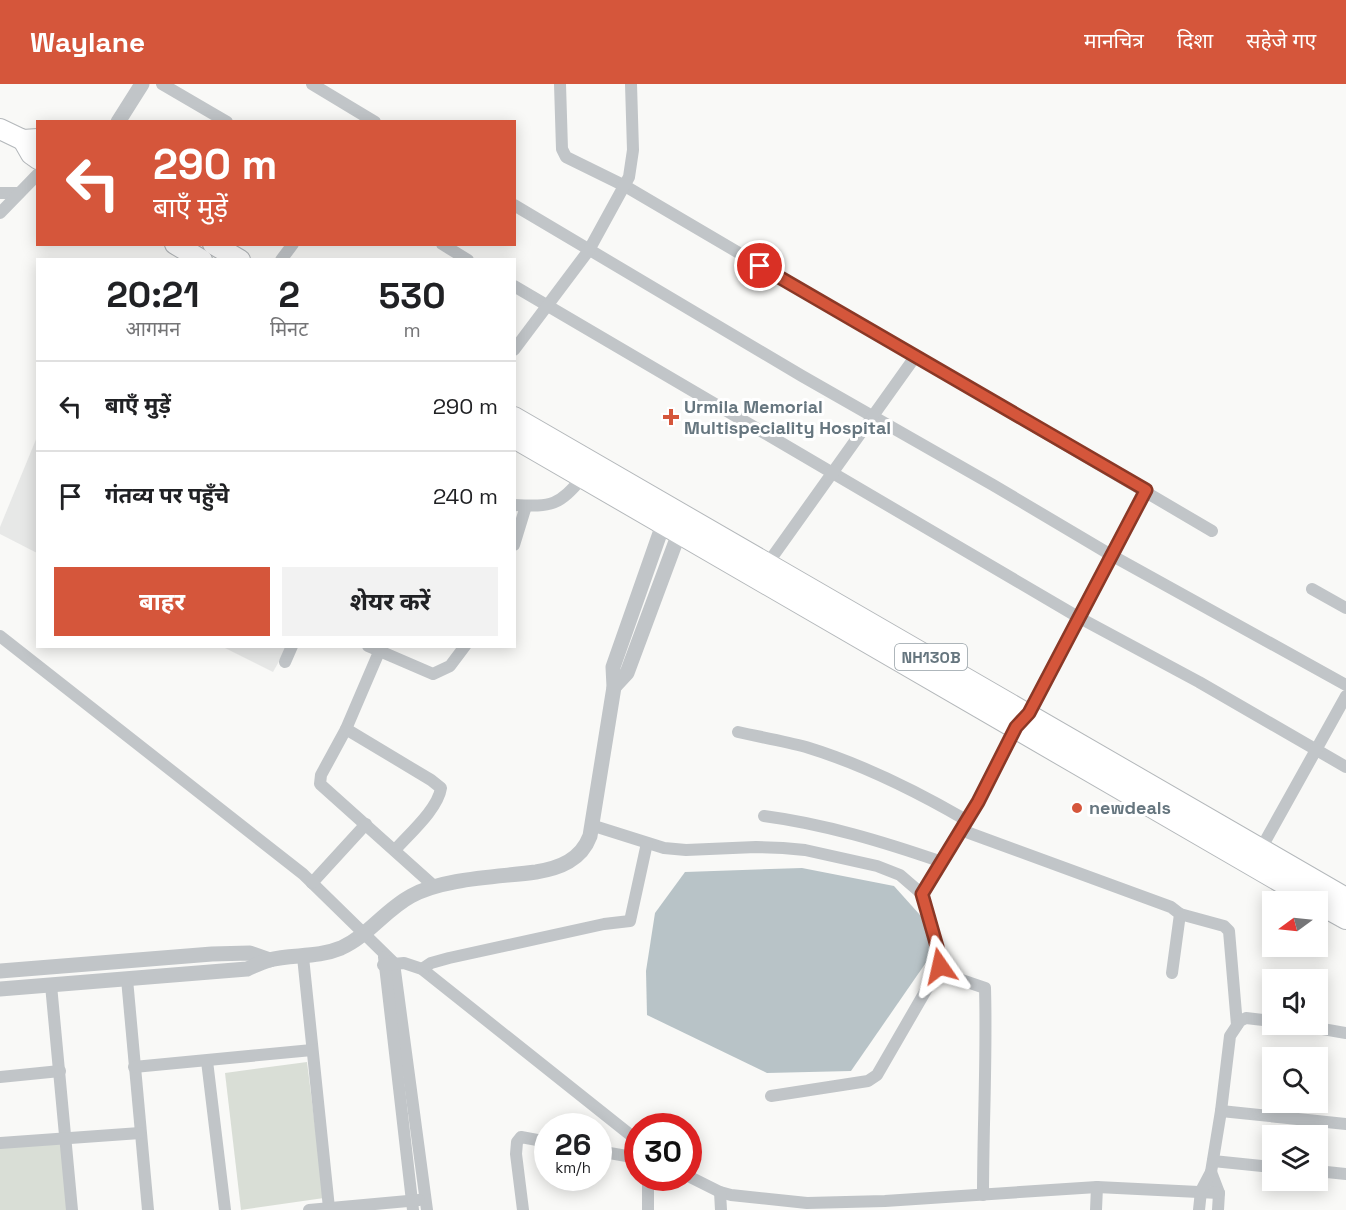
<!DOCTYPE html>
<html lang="hi">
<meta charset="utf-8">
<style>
:root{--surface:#fff;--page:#f2f2f2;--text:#202124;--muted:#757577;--line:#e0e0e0;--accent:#d5563b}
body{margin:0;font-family:"Space Grotesk","Noto Sans Devanagari",sans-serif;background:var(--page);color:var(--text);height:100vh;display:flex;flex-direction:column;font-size:22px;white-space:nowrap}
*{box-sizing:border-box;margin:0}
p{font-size:20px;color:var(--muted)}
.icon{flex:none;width:33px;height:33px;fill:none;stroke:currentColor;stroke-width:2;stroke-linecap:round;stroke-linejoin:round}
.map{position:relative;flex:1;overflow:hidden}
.details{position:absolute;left:36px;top:174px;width:480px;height:390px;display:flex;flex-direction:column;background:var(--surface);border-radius:0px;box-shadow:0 3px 15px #0003}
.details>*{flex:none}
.banner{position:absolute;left:36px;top:36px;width:480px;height:126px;border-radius:0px;box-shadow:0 3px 15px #0003;background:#d5563b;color:#fff;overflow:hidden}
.needle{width:39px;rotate:255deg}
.controls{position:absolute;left:1262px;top:807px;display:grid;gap:12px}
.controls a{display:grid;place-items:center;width:66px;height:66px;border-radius:0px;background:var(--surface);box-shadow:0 3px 15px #0003;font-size:30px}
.speed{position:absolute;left:534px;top:1029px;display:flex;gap:12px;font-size:30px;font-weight:700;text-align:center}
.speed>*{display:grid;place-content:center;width:78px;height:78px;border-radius:50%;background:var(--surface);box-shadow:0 3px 15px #0003;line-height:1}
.speed small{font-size:15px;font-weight:400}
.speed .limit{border:9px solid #d22;background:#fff;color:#111}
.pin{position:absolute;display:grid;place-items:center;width:51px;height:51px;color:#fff;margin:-26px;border:3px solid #fff;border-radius:50%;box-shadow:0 2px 6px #0007}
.me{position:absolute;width:66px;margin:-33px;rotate:349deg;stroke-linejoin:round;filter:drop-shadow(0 0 4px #0008)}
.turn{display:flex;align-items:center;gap:21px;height:126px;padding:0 18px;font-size:27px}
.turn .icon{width:78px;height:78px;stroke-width:2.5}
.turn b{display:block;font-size:42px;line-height:51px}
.eta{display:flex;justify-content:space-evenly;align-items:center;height:102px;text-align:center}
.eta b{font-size:36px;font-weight:700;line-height:42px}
.cta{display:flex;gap:12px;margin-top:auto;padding:12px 18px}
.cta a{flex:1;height:69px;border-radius:0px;background:var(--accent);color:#fff;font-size:24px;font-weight:700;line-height:69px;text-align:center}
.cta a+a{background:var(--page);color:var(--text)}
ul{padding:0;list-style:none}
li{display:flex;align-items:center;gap:18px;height:90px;padding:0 18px;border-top:2px solid var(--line)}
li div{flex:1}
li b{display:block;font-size:22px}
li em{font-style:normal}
header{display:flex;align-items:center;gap:36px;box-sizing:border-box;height:84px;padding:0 30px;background:var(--accent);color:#fff}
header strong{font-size:28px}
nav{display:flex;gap:33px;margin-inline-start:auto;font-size:21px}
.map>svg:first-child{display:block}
.built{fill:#e7e8e7}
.green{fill:#d9ded6}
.water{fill:#b8c3c7}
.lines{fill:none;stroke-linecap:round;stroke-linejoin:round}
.trunk-casing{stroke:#b4b8bb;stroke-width:22}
.minor{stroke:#c1c5c8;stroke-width:12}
.tertiary{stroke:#c1c5c8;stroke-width:15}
.trunk{stroke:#fff;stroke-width:20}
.route-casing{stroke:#8a3826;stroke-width:15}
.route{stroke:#d5563b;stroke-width:10}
.poi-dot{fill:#d5563b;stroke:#fff;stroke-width:2}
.labels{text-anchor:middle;stroke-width:6;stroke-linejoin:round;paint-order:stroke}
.shield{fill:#fff;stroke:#949fa5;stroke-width:1.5}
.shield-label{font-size:16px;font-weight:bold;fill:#66767f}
.poi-label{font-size:18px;font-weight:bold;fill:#66767f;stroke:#fff;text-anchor:start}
</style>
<header>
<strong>Waylane</strong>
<nav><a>मानचित्र</a><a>दिशा</a><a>सहेजे गए</a></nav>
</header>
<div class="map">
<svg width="1346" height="1126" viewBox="0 0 1346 1126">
<rect width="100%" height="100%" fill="#f9f9f7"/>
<g class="built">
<path d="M37 353V469L0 450V443Z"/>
<path d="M223 563H287L273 588Z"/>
</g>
<g class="green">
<path d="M307 978 324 1114 241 1126 225 989Z"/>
<path d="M61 1060 67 1126H0V1064Z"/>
</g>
<path class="water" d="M802 784 894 802 929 841 934 867 851 987 767 989 647 931 646 887 655 829 685 788Z"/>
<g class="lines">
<g class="trunk-casing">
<g id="trunk">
<path d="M0 45 23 56 38 55"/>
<path d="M23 56 31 70 38 75"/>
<path d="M175 160 202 176"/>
<path d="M213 160 240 176"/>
<path d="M514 333 1346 814"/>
<path d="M514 354 1315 818"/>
<path d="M1317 819 1346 835"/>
</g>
</g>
<g class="minor">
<path d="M162 0 227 38"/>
<path d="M312 0 375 38"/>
<path d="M560 0 562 65 566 73 625 102 1212 447"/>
<path d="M0 109H19"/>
<path d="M514 121 802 292 993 401 1111 471 1346 601"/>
<path d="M0 129 38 90"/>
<path d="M442 160 468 176"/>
<path d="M281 176 293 160"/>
<path d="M514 202 1078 533 1199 598 1346 683"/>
<path d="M514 266 589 166 629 93 633 66 631 0"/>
<path d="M514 421C553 423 558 422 584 392"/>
<path d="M514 461 526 422"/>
<path d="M768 479 915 273"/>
<path d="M1312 505 1346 524"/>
<path d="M0 552 303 790 394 879 427 1126"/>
<path d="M368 562 433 590 450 582 465 562"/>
<path d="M379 568 346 645 321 691 320 700 435 803"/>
<path d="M285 578 292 562"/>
<path d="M346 645 431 696 441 704C438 725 409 750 395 766"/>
<path d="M738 648C760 653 784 657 806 663 862 680 916 707 966 736"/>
<path d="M764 732C825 740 884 758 942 778"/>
<path d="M591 741 664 764 686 766 756 763 783 764 805 766 877 782 900 791 922 810 940 873V882L877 991 868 997 771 1012"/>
<path d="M961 746 1171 823 1180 830 1172 889"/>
<path d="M1258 770 1346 612"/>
<path d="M312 799 366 740"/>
<path d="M922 810 978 718 1016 643 1028 629 1146 406"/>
<path d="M1180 830 1224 842 1229 847 1237 941"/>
<path d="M303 873 329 1124"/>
<path d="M384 873 413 1126"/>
<path d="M383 881 404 879 422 885 638 1057"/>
<path d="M422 885 431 879 449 874 604 840 630 837 647 759"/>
<path d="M938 888 985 904C987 973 983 1042 983 1111"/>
<path d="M127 895 148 1126"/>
<path d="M51 901 72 1126"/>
<path d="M1294 940 1346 949"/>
<path d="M207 977 225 1126"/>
<path d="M134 983 312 966"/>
<path d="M0 993 60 987"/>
<path d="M1221 1027 1346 1040"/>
<path d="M0 1059 140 1049"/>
<path d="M598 1067 638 1074"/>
<path d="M1213 1077 1272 1083"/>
<path d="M1317 1087 1346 1090"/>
<path d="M1211 1088 1219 1109 1218 1126"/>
<path d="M688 1092 720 1108 731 1111 807 1119 885 1117 1097 1103 1219 1109"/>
<path d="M648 1094V1126"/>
<path d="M720 1108 721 1126"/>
<path d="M309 1126 419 1116"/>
<path d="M523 1126 516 1070 517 1058 521 1053 548 1058"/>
<path d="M1096 1126 1097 1103"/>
<path d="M1199 1126 1201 1107 1211 1088 1221 1027 1230 952 1240 937 1246 934 1272 937"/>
</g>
<g class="tertiary">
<path d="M118 38 142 0"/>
<path d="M614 603 627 589 682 441"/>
<path d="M0 887 212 870 250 869 270 876"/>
<path d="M0 905 247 885C254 882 262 878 269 876 292 870 317 874 341 864 368 852 385 826 411 812 443 794 499 793 536 788 560 784 581 776 590 752L614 603 613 583 666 432"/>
</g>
<use href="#trunk" class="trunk"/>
</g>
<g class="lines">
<g class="route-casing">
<path id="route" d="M760 182 1146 406 1029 629 1016 643 978 718 922 810 940 873V882"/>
</g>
<use href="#route" class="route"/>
</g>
<g class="poi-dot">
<path d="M668 324h6v6h6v6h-6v6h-6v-6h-6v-6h6z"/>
<circle cx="1077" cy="724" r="6"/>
</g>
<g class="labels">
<rect class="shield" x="895" y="560" width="72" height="26" rx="4.5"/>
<g class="shield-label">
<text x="931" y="579">NH130B</text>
</g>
<g class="poi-label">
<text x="684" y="329">Urmila Memorial<tspan x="684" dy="21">Multispeciality Hospital</tspan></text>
<text x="1089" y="730">newdeals</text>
</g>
</g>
</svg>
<div class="controls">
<a><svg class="needle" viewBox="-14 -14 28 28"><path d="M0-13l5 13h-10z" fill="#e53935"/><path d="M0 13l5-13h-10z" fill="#757577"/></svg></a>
<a><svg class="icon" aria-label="sound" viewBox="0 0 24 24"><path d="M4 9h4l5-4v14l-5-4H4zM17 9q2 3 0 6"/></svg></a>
<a><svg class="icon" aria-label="search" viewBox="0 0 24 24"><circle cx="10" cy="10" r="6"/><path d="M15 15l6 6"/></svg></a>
<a><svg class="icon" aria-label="layers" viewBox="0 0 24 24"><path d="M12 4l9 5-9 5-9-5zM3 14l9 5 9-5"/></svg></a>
</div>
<div class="speed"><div>26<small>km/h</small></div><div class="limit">30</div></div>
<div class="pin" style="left:760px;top:182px;background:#d93025"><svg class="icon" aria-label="arrive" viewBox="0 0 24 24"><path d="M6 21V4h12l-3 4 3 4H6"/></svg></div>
<svg class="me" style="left:940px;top:882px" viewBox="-20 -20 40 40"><path d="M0-17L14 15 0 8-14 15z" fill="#d5563b" stroke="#fff" stroke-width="4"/></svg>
<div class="banner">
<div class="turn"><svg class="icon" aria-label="left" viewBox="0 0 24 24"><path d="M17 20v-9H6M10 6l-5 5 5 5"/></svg><div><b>290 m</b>बाएँ मुड़ें</div></div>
</div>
<section class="details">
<div class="eta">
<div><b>20:21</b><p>आगमन</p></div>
<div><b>2</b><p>मिनट</p></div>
<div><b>530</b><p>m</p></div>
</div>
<ul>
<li><svg class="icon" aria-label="left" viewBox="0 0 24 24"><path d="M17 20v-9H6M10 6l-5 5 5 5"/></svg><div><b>बाएँ मुड़ें</b></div><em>290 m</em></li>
<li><svg class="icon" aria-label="arrive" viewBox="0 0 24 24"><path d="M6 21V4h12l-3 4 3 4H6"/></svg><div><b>गंतव्य पर पहुँचे</b></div><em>240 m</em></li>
</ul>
<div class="cta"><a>बाहर</a><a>शेयर करें</a></div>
</section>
</div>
